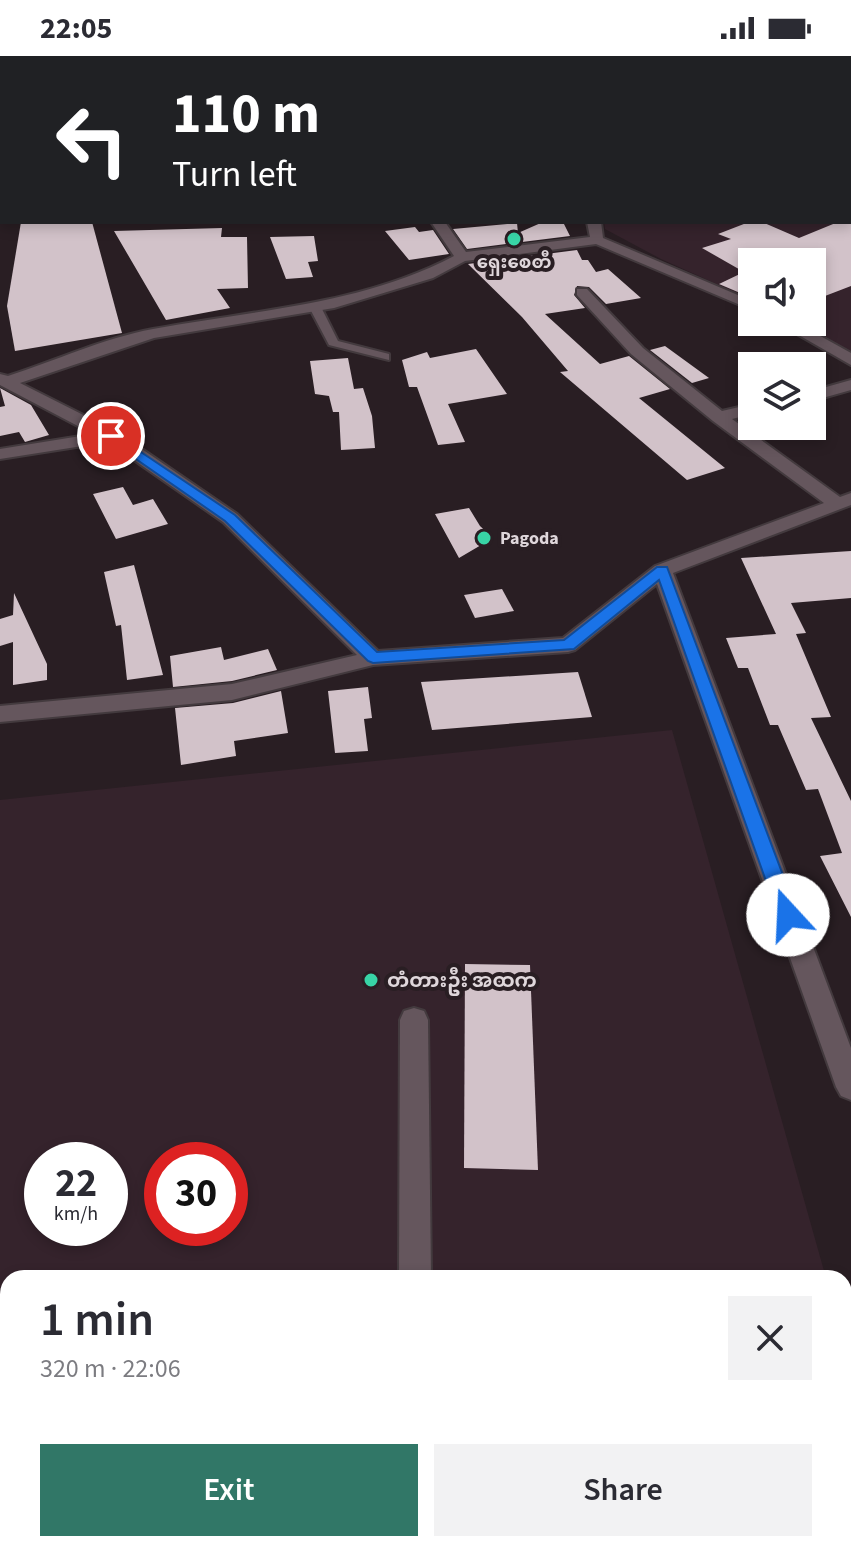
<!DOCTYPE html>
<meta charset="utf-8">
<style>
:root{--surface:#fff;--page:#f2f2f3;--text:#2b2b33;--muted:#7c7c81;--accent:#317767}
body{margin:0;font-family:"Source Sans 3","Noto Sans Myanmar",sans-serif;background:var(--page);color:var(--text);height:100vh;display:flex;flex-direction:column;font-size:30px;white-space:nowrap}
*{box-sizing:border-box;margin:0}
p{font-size:26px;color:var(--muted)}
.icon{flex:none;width:44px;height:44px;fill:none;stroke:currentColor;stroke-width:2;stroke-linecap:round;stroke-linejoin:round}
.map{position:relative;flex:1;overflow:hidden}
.drawer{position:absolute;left:0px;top:1214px;width:852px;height:282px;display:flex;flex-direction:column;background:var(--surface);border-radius:24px 24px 0 0;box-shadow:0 4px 12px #0003}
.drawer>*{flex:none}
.banner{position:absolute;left:0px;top:0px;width:852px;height:168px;box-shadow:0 4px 12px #0003;background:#202124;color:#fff;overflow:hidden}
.tools{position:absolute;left:738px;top:192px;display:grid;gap:16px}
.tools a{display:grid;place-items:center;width:88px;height:88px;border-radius:0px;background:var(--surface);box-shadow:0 4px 12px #0003;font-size:40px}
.speed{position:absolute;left:24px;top:1086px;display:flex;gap:16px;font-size:40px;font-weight:700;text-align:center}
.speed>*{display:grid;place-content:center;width:104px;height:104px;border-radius:50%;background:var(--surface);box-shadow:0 4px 12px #0003;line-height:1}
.speed small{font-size:20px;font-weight:400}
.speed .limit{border:12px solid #d22;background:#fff;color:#111}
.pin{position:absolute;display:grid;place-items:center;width:68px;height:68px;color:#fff;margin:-34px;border:4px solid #fff;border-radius:50%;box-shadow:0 2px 8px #0007}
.me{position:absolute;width:88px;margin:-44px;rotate:340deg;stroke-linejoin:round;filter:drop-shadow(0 0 6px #0008)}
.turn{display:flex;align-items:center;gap:28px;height:168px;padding:0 40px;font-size:36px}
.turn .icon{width:104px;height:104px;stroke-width:2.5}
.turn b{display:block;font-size:56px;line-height:68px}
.round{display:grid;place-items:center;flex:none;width:84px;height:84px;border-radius:0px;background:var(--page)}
.headline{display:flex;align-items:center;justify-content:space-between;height:136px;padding:0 40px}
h1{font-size:48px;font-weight:600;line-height:60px}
.cta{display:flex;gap:16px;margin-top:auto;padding:16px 40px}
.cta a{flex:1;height:92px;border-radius:0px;background:var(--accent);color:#fff;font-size:32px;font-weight:600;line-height:92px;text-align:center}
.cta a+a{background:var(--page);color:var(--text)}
.status{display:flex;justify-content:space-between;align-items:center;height:56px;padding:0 40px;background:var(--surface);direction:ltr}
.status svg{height:22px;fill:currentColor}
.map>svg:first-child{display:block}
.built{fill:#35232c;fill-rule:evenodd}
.building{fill:#d2c2c9}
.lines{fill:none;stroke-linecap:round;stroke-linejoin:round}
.service-casing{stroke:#433a3e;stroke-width:4}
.minor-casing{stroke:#433a3e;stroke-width:4}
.trunk-casing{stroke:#433a3e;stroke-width:4}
.service{fill:#65565d;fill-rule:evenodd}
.minor{fill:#65565d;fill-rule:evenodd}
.trunk{fill:#b16c90;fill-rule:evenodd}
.route{fill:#1a73e8;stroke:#114b97;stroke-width:2}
.poi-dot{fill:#38d4a6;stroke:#291e23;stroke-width:3}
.labels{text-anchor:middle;stroke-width:8;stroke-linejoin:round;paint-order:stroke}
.far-poi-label{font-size:18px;font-weight:bold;fill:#dfd7db;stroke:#291e23}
.poi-label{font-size:20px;font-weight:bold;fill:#dfd7db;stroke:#291e23;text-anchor:start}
</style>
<div class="status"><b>22:05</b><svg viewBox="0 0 49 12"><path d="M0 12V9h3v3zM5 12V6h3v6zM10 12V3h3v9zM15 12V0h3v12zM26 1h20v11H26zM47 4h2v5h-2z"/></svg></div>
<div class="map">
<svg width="851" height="1495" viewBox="0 0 851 1495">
<rect width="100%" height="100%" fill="#291e23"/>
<g class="built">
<path d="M851 63V298L793 266H812V206H752V244L661 203 605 173 604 166H850Z"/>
<path d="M672 674 826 1222H8V1488H844V1287L851 1311V1495H0V744ZM42 1104H110V1172H42ZM162 1104H230V1172H162Z"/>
</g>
<g class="building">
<path d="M851 161V230L812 245V206L786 195 752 205V242L719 228 744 216 702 192 731 183 718 178 749 166H762L799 182 838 166H850Z"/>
<path d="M21 166H92L122 277 15 295 7 250Z"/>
<path d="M543 166H563L570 180 467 193 453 173 517 167 518 177Z"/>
<path d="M415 171 419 176 433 174 449 198 409 204 385 175Z"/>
<path d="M222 172 221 181H247L248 232 217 233 230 252 166 264 114 175Z"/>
<path d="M314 180 318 205 308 206 313 221 286 223 270 181Z"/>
<path d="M577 194 582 204H588L596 216 608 213 641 242 606 248 589 231 577 230 574 239 585 252 545 258 600 308 629 300 670 333 639 342 725 412 687 424 560 316 568 315 522 261 468 208Z"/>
<path d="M665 290 709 322 692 327 650 294Z"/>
<path d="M476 293 507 338 448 348 465 386 438 389 417 331H409L402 304 427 296 430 302Z"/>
<path d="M348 302 354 333 363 332 372 360 375 392 341 394 339 356H333L329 340 315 338 310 305Z"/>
<path d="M0 332 31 349 49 379 25 386 19 376 0 380V351L5 350Z"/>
<path d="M123 431 133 449 153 443 168 468 116 483 93 438Z"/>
<path d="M469 452 480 470 493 482 459 502 435 458Z"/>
<path d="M851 495V542L791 547 806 577 796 578 831 661 811 662 851 745V861L820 800 842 797 818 733 806 734 778 669H770L748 612H738L726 582 776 578 741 502Z"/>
<path d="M134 509 163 619 127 624 121 569 116 570 104 516Z"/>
<path d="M502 533 514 555 475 562 464 539Z"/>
<path d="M14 537 47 608V624L13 629V586L0 590V563L13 559Z"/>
<path d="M221 591 224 604 268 593 277 614 232 625 173 631 170 600Z"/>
<path d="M578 616 592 661 432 674 421 626Z"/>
<path d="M368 631 372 662 364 663 368 695 335 697 328 635Z"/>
<path d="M281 635 288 677 234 685 236 700 181 709 175 652 233 647Z"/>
<path d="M465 908 530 909 538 1114 464 1112Z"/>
</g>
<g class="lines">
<g class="service-casing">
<path id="service" d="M315 248 321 251 338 285 389 298V304L329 289 309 251Z"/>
</g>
<g class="minor-casing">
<g id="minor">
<path d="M77 0H111L76 2Z"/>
<path d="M490 0H506L489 2Z"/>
<path d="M639 0H655L638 2Z"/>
<path d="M2 79V87L0 88V80Z"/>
<path d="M431 166H445L466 196 590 181 587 166H601L603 182 752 245V254L596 188 465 205 433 222 334 252 154 282 20 327 117 376 237 458 378 595 563 582 655 510 824 447 713 365 631 298 577 239V233H587L643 292 722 355 752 348V358L732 363 840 441 851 437V449L673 517 851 992V1044L841 1040 836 1031 657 528 575 594 568 596 373 609 232 644 0 666V650L232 628 357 599 223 466 108 386 0 403V393L93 378 0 329V318L8 320C55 305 104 282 153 273 255 254 361 249 454 200Z"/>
<path d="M776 266H795L851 297V309Z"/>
<path d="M851 324V334L812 345V335Z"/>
<path d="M414 952 424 955 428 964 431 1222H399L400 964 404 955Z"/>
<rect x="396" y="1488" width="38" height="7"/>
</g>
</g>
<g class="trunk-casing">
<g id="trunk">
<path d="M716 0H732L733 2H717Z"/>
<rect x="850" y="44" width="1" height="7"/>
</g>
</g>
<use href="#service" class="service"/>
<use href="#minor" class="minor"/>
<use href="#trunk" class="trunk"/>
</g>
<path class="route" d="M111 376 235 459 377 596 564 584 657 511H667L798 859 795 864H781L778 859 659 524 574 593 373 607 368 605 225 465 107 383 105 380Z"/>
<g class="poi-dot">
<circle cx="514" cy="183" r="8"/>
<circle cx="484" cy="482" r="8"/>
<circle cx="371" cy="924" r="8"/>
</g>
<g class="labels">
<g class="far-poi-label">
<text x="514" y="212">ရှေးစေတီ</text>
<text x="500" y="488" text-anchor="start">Pagoda</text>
</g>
<g class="poi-label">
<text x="387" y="931">တံတားဦး အထက</text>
</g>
</g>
</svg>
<div class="tools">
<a><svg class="icon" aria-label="sound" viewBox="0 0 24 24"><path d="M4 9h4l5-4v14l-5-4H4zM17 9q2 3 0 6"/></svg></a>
<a><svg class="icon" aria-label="layers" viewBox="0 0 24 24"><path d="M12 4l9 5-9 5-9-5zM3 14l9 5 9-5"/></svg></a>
</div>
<div class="speed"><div>22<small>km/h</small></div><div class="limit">30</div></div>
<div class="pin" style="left:111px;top:380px;background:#d93025"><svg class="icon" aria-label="arrive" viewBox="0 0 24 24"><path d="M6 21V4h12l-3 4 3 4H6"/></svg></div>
<svg class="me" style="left:788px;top:859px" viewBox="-20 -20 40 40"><circle r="19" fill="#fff"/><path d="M0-13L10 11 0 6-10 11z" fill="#1a73e8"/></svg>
<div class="banner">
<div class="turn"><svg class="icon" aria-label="left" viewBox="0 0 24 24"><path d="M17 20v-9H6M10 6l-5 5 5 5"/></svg><div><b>110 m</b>Turn left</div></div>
</div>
<section class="drawer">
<div class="headline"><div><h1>1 min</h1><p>320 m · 22:06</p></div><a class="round"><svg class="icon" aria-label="close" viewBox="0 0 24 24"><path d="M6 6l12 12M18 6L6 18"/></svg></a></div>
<div class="cta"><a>Exit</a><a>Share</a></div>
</section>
</div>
